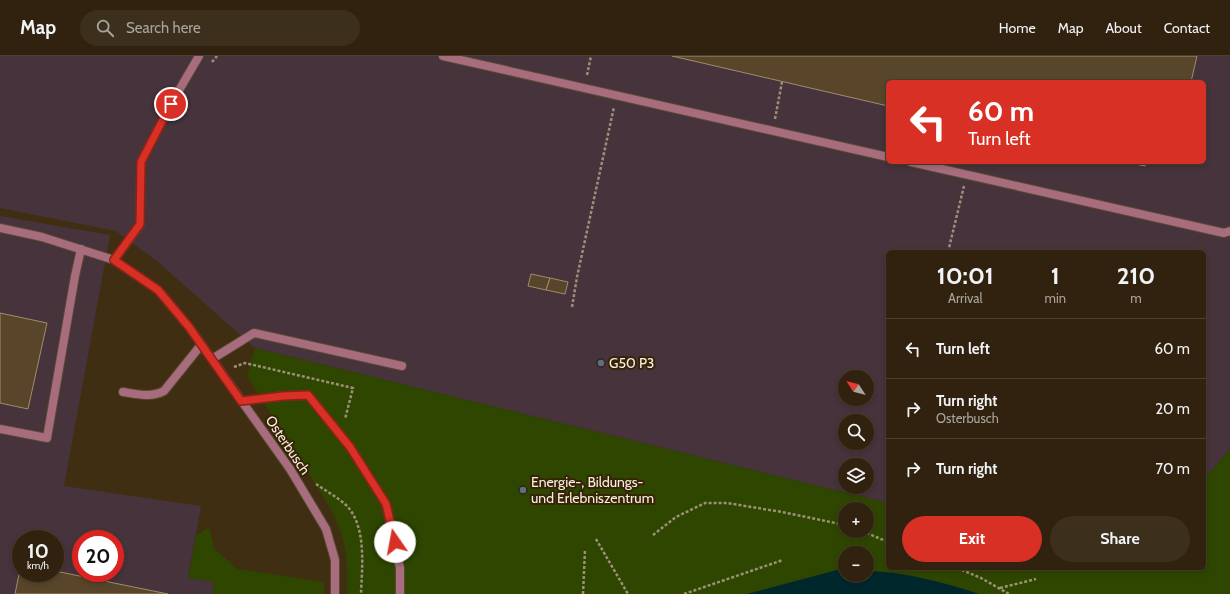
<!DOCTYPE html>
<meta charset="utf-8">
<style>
:root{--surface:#30220e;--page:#3c2f1c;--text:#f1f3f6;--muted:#a8a49e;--line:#4b3f2e;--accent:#d93025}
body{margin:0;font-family:Cabin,sans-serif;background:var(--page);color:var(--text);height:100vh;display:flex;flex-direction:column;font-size:15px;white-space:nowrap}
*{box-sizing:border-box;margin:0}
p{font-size:13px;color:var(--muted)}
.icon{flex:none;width:22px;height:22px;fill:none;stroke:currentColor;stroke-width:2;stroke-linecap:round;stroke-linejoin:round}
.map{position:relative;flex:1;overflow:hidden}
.sheet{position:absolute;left:886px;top:194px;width:320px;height:320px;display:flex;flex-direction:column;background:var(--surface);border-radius:6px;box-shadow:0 2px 6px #0003,0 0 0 1px var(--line)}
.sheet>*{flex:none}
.banner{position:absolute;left:886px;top:24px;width:320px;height:84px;border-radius:6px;box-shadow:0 2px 6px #0003,0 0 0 1px var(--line);background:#d93025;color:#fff;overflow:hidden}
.needle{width:26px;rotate:306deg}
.fabs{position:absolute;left:838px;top:314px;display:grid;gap:8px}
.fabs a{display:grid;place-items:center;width:36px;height:36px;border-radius:50%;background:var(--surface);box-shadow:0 2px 6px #0003,0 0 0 1px var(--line);font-size:20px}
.speed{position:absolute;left:12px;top:474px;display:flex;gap:8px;font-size:20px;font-weight:700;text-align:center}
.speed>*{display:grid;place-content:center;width:52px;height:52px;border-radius:50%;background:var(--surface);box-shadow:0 2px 6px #0003,0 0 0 1px var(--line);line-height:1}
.speed small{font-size:10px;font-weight:400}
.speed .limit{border:6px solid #d22;background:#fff;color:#111}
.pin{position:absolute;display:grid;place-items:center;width:34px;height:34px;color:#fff;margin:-17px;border:2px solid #fff;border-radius:50%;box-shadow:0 1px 4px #0007}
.me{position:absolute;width:44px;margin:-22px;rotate:348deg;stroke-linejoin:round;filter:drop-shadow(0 0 3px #0008)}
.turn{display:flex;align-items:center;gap:14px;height:84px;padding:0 16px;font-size:18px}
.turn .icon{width:52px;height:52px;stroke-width:2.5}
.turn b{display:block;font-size:28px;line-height:34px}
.eta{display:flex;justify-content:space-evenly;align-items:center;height:68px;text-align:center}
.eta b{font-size:24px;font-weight:700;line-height:28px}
.button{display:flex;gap:8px;margin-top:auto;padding:8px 16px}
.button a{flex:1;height:46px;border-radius:24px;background:var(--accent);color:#fff;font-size:16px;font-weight:700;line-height:46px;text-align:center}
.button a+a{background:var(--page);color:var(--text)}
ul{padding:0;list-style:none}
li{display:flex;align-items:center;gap:12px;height:60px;padding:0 16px;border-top:1px solid var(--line)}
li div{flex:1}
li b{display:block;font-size:15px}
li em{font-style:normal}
header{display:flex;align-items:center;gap:24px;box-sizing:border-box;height:56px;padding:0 20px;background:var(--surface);border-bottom:1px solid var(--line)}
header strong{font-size:19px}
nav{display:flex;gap:22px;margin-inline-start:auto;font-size:14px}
.search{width:280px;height:36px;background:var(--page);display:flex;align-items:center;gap:10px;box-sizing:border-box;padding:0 14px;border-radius:22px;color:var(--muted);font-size:15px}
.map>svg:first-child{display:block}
.commercial{fill:#46333c;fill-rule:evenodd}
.green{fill:#2e4600;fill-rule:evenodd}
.water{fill:#00272c}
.building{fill:#59462a;stroke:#a18c6e}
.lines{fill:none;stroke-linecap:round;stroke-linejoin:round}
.lane-casing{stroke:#5a492f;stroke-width:10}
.street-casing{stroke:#5a492f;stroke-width:10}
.path{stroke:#9e8f79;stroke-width:2.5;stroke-dasharray:3 2;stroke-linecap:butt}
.lane{stroke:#a76d7e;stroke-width:8}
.street{stroke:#a76d7e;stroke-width:8}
.route-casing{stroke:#8d1f18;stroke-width:10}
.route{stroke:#d93025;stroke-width:7}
.service-dot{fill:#5c6f8a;stroke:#362408;stroke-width:1.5}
.labels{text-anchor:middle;stroke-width:4;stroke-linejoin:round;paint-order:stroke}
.poi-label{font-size:14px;fill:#faeede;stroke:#362408;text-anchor:start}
.street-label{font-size:14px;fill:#faeede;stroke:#362408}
</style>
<header>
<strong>Map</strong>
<div class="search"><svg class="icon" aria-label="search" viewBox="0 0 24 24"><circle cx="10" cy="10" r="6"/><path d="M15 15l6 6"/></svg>Search here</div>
<nav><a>Home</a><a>Map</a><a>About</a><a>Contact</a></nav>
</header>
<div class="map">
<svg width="1230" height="538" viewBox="0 0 1230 538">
<rect width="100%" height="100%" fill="#402e12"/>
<g class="commercial">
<path d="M0 0H1230V393L1204 423V196H888V447L255 292 158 206 116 175 0 152ZM888 26H1204V106H888ZM845 321H867V343H845ZM845 365H867V387H845ZM845 409H867V431H845Z"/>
<path d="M0 160 110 179 64 430 201 450 188 521 214 526 212 538H0ZM21 483H55V517H21ZM81 483H115V517H81Z"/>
</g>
<g class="green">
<path d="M255 292 888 447V512H1204V423L1230 393V538H347C347 522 348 504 344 488 341 475 335 462 329 450L247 320ZM845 453H867V475H845ZM845 497H867V519H845Z"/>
<path d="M209 471 214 492 237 513 324 526V538H212L214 526 188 522 196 480Z"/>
</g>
<path class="water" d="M837 514H845V519H867V515C905 516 943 526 979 538H747Z"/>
<g class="building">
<path d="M672 0H1197L1191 26H888V50Z"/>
<path d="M1126 106H1147L1145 110Z"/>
<path d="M531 218 550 222 546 234 528 230Z"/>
<path d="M550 222 568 226 565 238 546 234Z"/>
<path d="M0 257 47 267 28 353 0 347Z"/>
<path d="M21 508V517H55V515L168 538H15Z"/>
</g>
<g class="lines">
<g class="lane-casing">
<g id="lane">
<path d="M443 0 888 101"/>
<path d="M911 106 1224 177 1230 175"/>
<path d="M114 204 140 169 141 106 171 48 199 0"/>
<path d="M212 303 254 277 402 310"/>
<path d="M123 336C136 338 151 342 164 335L201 289"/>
<path d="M241 345 283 340 308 339 350 391 386 448 400 512V538"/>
<path d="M0 373 47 382 75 220 81 193"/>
</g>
</g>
<g class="street-casing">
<path id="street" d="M0 172 42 181 114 204 158 234 189 271 290 413 326 473 335 504V538"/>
</g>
<g class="path">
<path d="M212 6 217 0"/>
<path d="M587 19 591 0"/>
<path d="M775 63 782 26"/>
<path d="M948 196 964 130"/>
<path d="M572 251 577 221 614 51"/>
<path d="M234 311 245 307 353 332 345 363"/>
<path d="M316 428C326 435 337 441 346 449 367 470 362 511 361 538"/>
<path d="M862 475 888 486"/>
<path d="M653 479 676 461 705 447H727L782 456 845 469"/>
<path d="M596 483 628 538"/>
<path d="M957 512 981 522 1009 538"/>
<path d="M1000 532 1036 523"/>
<path d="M583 538 585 494"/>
<path d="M684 538 783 504"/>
</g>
<use href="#lane" class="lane"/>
<use href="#street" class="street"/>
</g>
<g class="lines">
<g class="route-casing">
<path id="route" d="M171 48 141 106 140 168 114 204 158 234 189 271 241 345 283 340 308 339 350 391 386 448 395 486"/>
</g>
<use href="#route" class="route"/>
</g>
<g class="service-dot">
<circle cx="601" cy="307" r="4"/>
<circle cx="523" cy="434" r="4"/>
</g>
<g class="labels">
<g class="poi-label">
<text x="609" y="312">G50 P3</text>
<text x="531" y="431">Energie-, Bildungs-<tspan x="531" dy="16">und Erlebniszentrum</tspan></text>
</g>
<g class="street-label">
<text transform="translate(288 389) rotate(56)" y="5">Osterbusch</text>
</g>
</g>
</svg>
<div class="fabs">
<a><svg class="needle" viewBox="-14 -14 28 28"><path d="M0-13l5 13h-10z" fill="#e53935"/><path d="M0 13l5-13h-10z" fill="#a8a49e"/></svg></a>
<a><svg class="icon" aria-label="search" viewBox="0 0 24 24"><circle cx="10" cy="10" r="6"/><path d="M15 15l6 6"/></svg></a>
<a><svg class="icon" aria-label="layers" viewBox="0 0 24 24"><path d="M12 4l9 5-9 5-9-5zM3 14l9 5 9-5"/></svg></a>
<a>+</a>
<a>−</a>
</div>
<div class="speed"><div>10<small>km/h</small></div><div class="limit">20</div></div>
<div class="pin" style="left:171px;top:48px;background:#d93025"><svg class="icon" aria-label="arrive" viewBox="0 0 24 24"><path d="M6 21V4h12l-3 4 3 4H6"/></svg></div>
<svg class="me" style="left:395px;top:486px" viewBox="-20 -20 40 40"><circle r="19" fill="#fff"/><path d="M0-13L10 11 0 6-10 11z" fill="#d93025"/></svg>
<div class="banner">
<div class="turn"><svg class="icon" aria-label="left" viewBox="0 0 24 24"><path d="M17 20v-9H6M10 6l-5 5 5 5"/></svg><div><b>60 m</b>Turn left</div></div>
</div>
<section class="sheet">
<div class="eta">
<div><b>10:01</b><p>Arrival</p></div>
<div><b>1</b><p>min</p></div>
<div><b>210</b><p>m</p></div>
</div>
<ul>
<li><svg class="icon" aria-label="left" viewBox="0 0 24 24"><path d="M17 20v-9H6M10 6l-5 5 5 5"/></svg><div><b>Turn left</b></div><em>60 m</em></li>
<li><svg class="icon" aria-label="right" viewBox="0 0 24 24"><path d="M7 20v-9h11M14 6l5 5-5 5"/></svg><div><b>Turn right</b><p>Osterbusch</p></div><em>20 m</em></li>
<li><svg class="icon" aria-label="right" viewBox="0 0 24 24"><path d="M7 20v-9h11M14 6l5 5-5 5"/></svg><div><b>Turn right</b></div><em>70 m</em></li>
</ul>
<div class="button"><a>Exit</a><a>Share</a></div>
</section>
</div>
